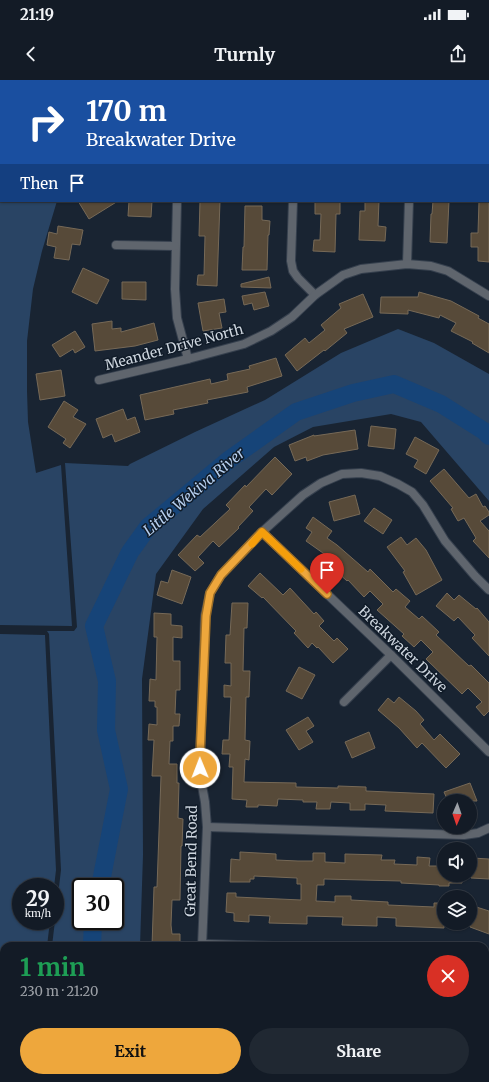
<!DOCTYPE html>
<meta charset="utf-8">
<style>
:root{--surface:#131b26;--page:#202832;--text:#f1f3f6;--muted:#9da1a7;--line:#323943;--accent:#eea73c}
body{margin:0;font-family:Merriweather,serif;background:var(--page);color:var(--text);height:100vh;display:flex;flex-direction:column;font-size:15px;white-space:nowrap}
*{box-sizing:border-box;margin:0}
p{font-size:13px;color:var(--muted)}
.icon{flex:none;width:22px;height:22px;fill:none;stroke:currentColor;stroke-width:2;stroke-linecap:round;stroke-linejoin:round}
.map{position:relative;flex:1;overflow:hidden}
.side{position:absolute;left:0px;top:862px;width:489px;height:140px;display:flex;flex-direction:column;background:var(--surface);border-radius:12px 12px 0 0;box-shadow:0 1px 3px #0004,0 0 0 1px var(--line)}
.side>*{flex:none}
.banner{position:absolute;left:0px;top:0px;width:489px;height:122px;box-shadow:0 1px 3px #0004,0 0 0 1px var(--line);background:#1a4fa0;color:#fff;overflow:hidden}
.needle{width:26px;rotate:182deg}
.buttons{position:absolute;left:437px;top:714px;display:grid;gap:8px}
.buttons a{display:grid;place-items:center;width:40px;height:40px;border-radius:50%;background:var(--surface);box-shadow:0 1px 3px #0004,0 0 0 1px var(--line);font-size:20px}
.speed{position:absolute;left:12px;top:798px;display:flex;gap:8px;font-size:20px;font-weight:700;text-align:center}
.speed>*{display:grid;place-content:center;width:52px;height:52px;border-radius:50%;background:var(--surface);box-shadow:0 1px 3px #0004,0 0 0 1px var(--line);line-height:1}
.speed small{font-size:10px;font-weight:400}
.speed .limit{border:2px solid #111;border-radius:6px;background:#fff;color:#111}
.pin{position:absolute;display:grid;place-items:center;width:34px;height:34px;color:#fff;margin:-41px -17px;border-radius:50% 50% 50% 0;rotate:-45deg;box-shadow:0 0 4px #0007}
.pin .icon{rotate:45deg}
.me{position:absolute;width:44px;margin:-22px;rotate:359deg;stroke-linejoin:round;filter:drop-shadow(0 0 3px #0008)}
.turn{display:flex;align-items:center;gap:14px;height:84px;padding:0 20px;font-size:18px}
.turn .icon{width:52px;height:52px;stroke-width:2.5}
.turn b{display:block;font-size:28px;line-height:34px}
.then{display:flex;align-items:center;height:38px;padding:0 20px;background:#0003;gap:8px;font-size:15px}
.round{display:grid;place-items:center;flex:none;width:42px;height:42px;border-radius:21px;background:var(--page)}
.overview{display:flex;align-items:center;justify-content:space-between;height:68px;padding:0 20px}
h1{font-size:24px;font-weight:700;line-height:30px;color:#1e9e55}
.cta{display:flex;gap:8px;margin-top:auto;padding:8px 20px}
.cta a{flex:1;height:46px;border-radius:24px;background:var(--accent);color:#111;font-size:16px;font-weight:700;line-height:46px;text-align:center}
.cta a+a{background:var(--page);color:var(--text)}
.status{display:flex;justify-content:space-between;align-items:center;height:28px;padding:0 20px;background:var(--surface);direction:ltr}
.status svg{height:11px;fill:currentColor}
header{display:flex;justify-content:space-between;align-items:center;height:52px;padding:0 20px;background:var(--surface);font-size:18px;font-weight:700}
.map>svg:first-child{display:block}
.green{fill:#294464;fill-rule:evenodd}
.lines{fill:none;stroke-linecap:round;stroke-linejoin:round}
.river{stroke:#164478;stroke-width:18}
.building{fill:#574a39;stroke:#766957}
.street-casing{stroke:#36404e;stroke-width:10}
.street{stroke:#5f656d;stroke-width:8}
.route-casing{stroke:#9b6d27;stroke-width:10}
.route{stroke:#eea73c;stroke-width:7}
.slow{stroke:#f59e0b;stroke-width:7}
.labels{text-anchor:middle;stroke-width:3;stroke-linejoin:round;paint-order:stroke}
.street-label{font-size:14px;fill:#ced6df;stroke:#101b28}
.water-label{font-size:15px;font-style:italic;fill:#b6cfef;stroke:#101b28}
</style>
<div class="status"><b>21:19</b><svg viewBox="0 0 49 12"><path d="M0 12V9h3v3zM5 12V6h3v6zM10 12V3h3v9zM15 12V0h3v12zM26 1h20v11H26zM47 4h2v5h-2z"/></svg></div>
<header><svg class="icon" aria-label="back" viewBox="0 0 24 24"><path d="M15 5l-7 7 7 7"/></svg>Turnly<svg class="icon" aria-label="share" viewBox="0 0 24 24"><path d="M12 15V3M7 8l5-5 5 5M5 13v7h14v-7"/></svg></header>
<div class="map">
<svg width="489" height="1002" viewBox="0 0 489 1002">
<rect width="100%" height="100%" fill="#192432"/>
<g class="green">
<path d="M0 0H125V1H1V121H57L42 171 33 209 27 261V311L28 342 36 393 61 385 72 546 0 545Z"/>
<path d="M398 249 434 263 489 294V421L421 342 391 334 313 347 274 367 203 429 156 494 142 599 143 775 140 866H52L61 790 49 554 47 551H74L77 547 65 383 128 386 130 384 195 352 265 320 341 273ZM81 807H115V841H81Z"/>
<path d="M0 554 45 555 56 790 54 807H21V841H50L47 866H4V998H20L18 1002H0Z"/>
<path d="M25 998H132V1002H23Z"/>
</g>
<g class="lines">
<g class="river">
<path d="M100 807 119 709 106 650 107 601 94 546 130 472 148 447 230 379 296 332 353 313 394 304 441 324 484 351 489 356"/>
<path d="M92 866 93 841"/>
<path d="M86 1002V998"/>
</g>
</g>
<g class="building">
<path d="M78 121H118L89 139Z"/>
<path d="M129 121H152L151 137 128 136Z"/>
<path d="M200 121H220L217 206 197 205 198 195H204L205 156H199Z"/>
<path d="M315 121H340V134H336L335 172 313 171 314 160H320L321 134H315Z"/>
<path d="M365 121H379L378 146 386 147 385 161 359 160 360 131H365Z"/>
<path d="M433 121H449L447 163 430 162 431 134H432Z"/>
<path d="M479 121H489V182L478 181V167H471V153H478Z"/>
<path d="M245 126H262V140L270 141 269 155H268L267 190H242L243 167H244Z"/>
<path d="M58 146 83 150 80 165 72 164 69 180 54 178 56 167 47 165 49 152 57 154Z"/>
<path d="M83 188 109 200 97 224 72 212Z"/>
<path d="M269 197 271 208 241 207V204Z"/>
<path d="M122 202H146V220L122 219Z"/>
<path d="M265 212 269 226 254 230 252 223 244 225 242 216Z"/>
<path d="M419 212 451 221 479 236 478 238 489 244V273L472 263 473 262 451 251 456 243 440 235 439 238 408 230V234L380 233 381 217H418Z"/>
<path d="M363 214 373 237 344 249 347 253 325 271 324 270 297 291 285 275 305 258 309 263 325 250 321 245 341 228 339 224Z"/>
<path d="M224 219 226 232 219 233 222 248 203 251 198 223Z"/>
<path d="M112 241V249L121 248V252L154 243 158 260 135 266 95 271 92 244Z"/>
<path d="M75 251 85 267 75 273 73 269 60 277 52 265Z"/>
<path d="M276 278 282 296 247 307 248 312 207 320 208 323 173 330 174 334 145 340 140 315 210 299 211 304 228 300 227 294 250 289 249 286Z"/>
<path d="M61 290 65 316 40 320 36 294Z"/>
<path d="M64 321 78 330 73 337 86 344 70 368 63 363 66 359 48 347Z"/>
<path d="M123 329 127 340 135 337 140 352 115 362 112 354 103 358 96 339Z"/>
<path d="M371 346 396 349 394 369 368 366Z"/>
<path d="M355 350 358 369 323 375 307 381 306 377 295 381 289 365 314 355V356Z"/>
<path d="M415 357 439 370 426 394 414 387 418 380 406 374Z"/>
<path d="M275 377 292 394 272 415 266 409 249 427 253 431 238 447 239 448 219 467 213 461 198 477 204 483 195 491 178 475 197 455 200 457 230 429 226 425 245 405 246 407Z"/>
<path d="M444 389 469 418 476 414 483 427 485 426 489 432V435L480 441 489 451V478L473 461 476 458 464 438 458 441 451 429 453 428 430 401Z"/>
<path d="M355 415 360 434 334 441 329 422Z"/>
<path d="M374 428 392 440 383 454 364 441Z"/>
<path d="M313 437 332 451 327 458 337 465 368 492 370 489 393 512 396 509 410 521 405 527 419 539 422 536 439 552 436 555 469 586 471 585 489 603V631L484 636 476 627 482 622 468 608 462 614 426 579 433 572 421 560 414 567 402 556 404 554 377 530 383 524 370 511 364 517 348 500 347 501 326 482 330 478 306 461 312 452 306 448Z"/>
<path d="M401 457 407 465 416 458 426 470 442 500 416 515 403 492 405 491 387 467Z"/>
<path d="M172 490 191 497 182 524 157 515 161 501 168 503Z"/>
<path d="M260 493 283 515 290 508 314 534 316 532 324 541 319 546 334 561 337 558 348 569 333 583 318 567 317 568 312 563 308 568 294 553 296 551 263 517 262 518 248 506Z"/>
<path d="M447 513 454 520 459 515 476 529 477 528 489 542V576L472 558 475 555 458 537 454 541 436 526Z"/>
<path d="M232 523H248L247 548H244L243 591H250L249 617H246L245 660 250 661 249 680 245 679 244 702 296 703V707L338 708V706L366 707V711L434 714 433 733 385 731 386 725 365 724V730H350V723L331 722 330 729H316L317 722H303V720L278 719 277 726 258 725V727H246L247 720 232 719 233 687H229L230 674H222L223 660H229L231 617H224V605L231 606V583H225L226 555H230Z"/>
<path d="M154 533 171 534V545L182 546V558L173 557V581H180V610H176L175 634H180L179 646H173V661H170L169 684H177V703H179L178 738 183 739 182 766H181L180 820H172L171 845 172 854H180V866H152L154 807H157L161 696H152L154 660H148L149 644 157 645V627H155V621H149L150 599 156 600 157 557H154Z"/>
<path d="M299 587 315 595 302 619 286 611Z"/>
<path d="M399 617 416 631 424 640 420 644 434 660 440 654 460 674 446 688 422 663 417 668 399 648 378 630 388 618 394 623Z"/>
<path d="M308 637 314 646 306 651 313 662 299 670 286 650Z"/>
<path d="M369 652 375 668 352 678 345 662Z"/>
<path d="M470 703 477 721H448L444 712Z"/>
<path d="M240 772 276 774V780L298 781H313V773H325V782L345 783V774L382 775 381 780H395L394 784 417 785V777L430 778 429 786H444V795H462V803H449V806H439V805L401 803V801L324 799V805H317L316 821 335 822V816H351V820L388 822V825L434 827V823H444V848L396 846V838L377 837V846L342 845 343 837 307 836V844L269 843 270 836 249 835V842L234 841V833L226 832 227 813H236V817L301 820V804H297V798L254 796V799H250V802H230L231 779 240 780Z"/>
<path d="M472 778 489 779V799L471 798Z"/>
<path d="M470 825 489 831V854L470 847Z"/>
</g>
<g class="lines">
<g class="street-casing">
<g id="street">
<path d="M291 0V1"/>
<path d="M194 1 195 0"/>
<path d="M414 1V0"/>
<path d="M177 121 175 209 177 238 188 279"/>
<path d="M293 121 291 181 293 191 298 198 315 215"/>
<path d="M116 165 175 166"/>
<path d="M407 184 409 121"/>
<path d="M99 300 188 279 244 264 271 251 292 237 315 215 343 195 361 189 407 184 431 186 448 191 489 216"/>
<path d="M262 452 391 575 489 672"/>
<path d="M344 622 391 575"/>
<path d="M207 747 464 755 478 753 489 748"/>
<path d="M203 864 274 866"/>
<path d="M202 866 207 747 205 722 201 700 200 676 205 536 210 513 221 495 262 452 303 415 321 403 342 394 361 393 380 396 398 404 412 412 423 425 445 461 475 496 489 510"/>
<path d="M485 879 489 882"/>
<path d="M485 977 489 973"/>
<path d="M199 1002V998"/>
</g>
</g>
<use href="#street" class="street"/>
</g>
<g class="lines">
<g class="route-casing">
<path id="route" d="M200 688V676L206 536 210 513 221 495 262 452 327 514"/>
</g>
<use href="#route" class="route"/>
<path class="slow" d="M252 464 262 452 301 489"/>
</g>
<g class="labels">
<g class="street-label">
<text transform="translate(174 267) rotate(-15)" y="5">Meander Drive North</text>
<text transform="translate(403 569) rotate(44)" y="5">Breakwater Drive</text>
<text transform="translate(191 781) rotate(-89)" y="5">Great Bend Road</text>
</g>
<g class="water-label">
<text transform="translate(194 412) rotate(-40)" y="5">Little Wekiva River</text>
</g>
</g>
</svg>
<div class="buttons">
<a><svg class="needle" viewBox="-14 -14 28 28"><path d="M0-13l5 13h-10z" fill="#e53935"/><path d="M0 13l5-13h-10z" fill="#9da1a7"/></svg></a>
<a><svg class="icon" aria-label="sound" viewBox="0 0 24 24"><path d="M4 9h4l5-4v14l-5-4H4zM17 9q2 3 0 6"/></svg></a>
<a><svg class="icon" aria-label="layers" viewBox="0 0 24 24"><path d="M12 4l9 5-9 5-9-5zM3 14l9 5 9-5"/></svg></a>
</div>
<div class="speed"><div>29<small>km/h</small></div><div class="limit">30</div></div>
<div class="pin" style="left:327px;top:514px;background:#d93025"><svg class="icon" aria-label="arrive" viewBox="0 0 24 24"><path d="M6 21V4h12l-3 4 3 4H6"/></svg></div>
<svg class="me" style="left:200px;top:688px" viewBox="-20 -20 40 40"><circle r="17" fill="#eea73c" stroke="#fff" stroke-width="3"/><path d="M0-11L8 9 0 5-8 9z" fill="#fff"/></svg>
<div class="banner">
<div class="turn"><svg class="icon" aria-label="right" viewBox="0 0 24 24"><path d="M7 20v-9h11M14 6l5 5-5 5"/></svg><div><b>170 m</b>Breakwater Drive</div></div>
<div class="then">Then<svg class="icon" aria-label="arrive" viewBox="0 0 24 24"><path d="M6 21V4h12l-3 4 3 4H6"/></svg></div>
</div>
<section class="side">
<div class="overview"><div><h1>1 min</h1><p>230 m · 21:20</p></div><a class="round" style="background:#d93025;color:#fff"><svg class="icon" aria-label="close" viewBox="0 0 24 24"><path d="M6 6l12 12M18 6L6 18"/></svg></a></div>
<div class="cta"><a>Exit</a><a>Share</a></div>
</section>
</div>
